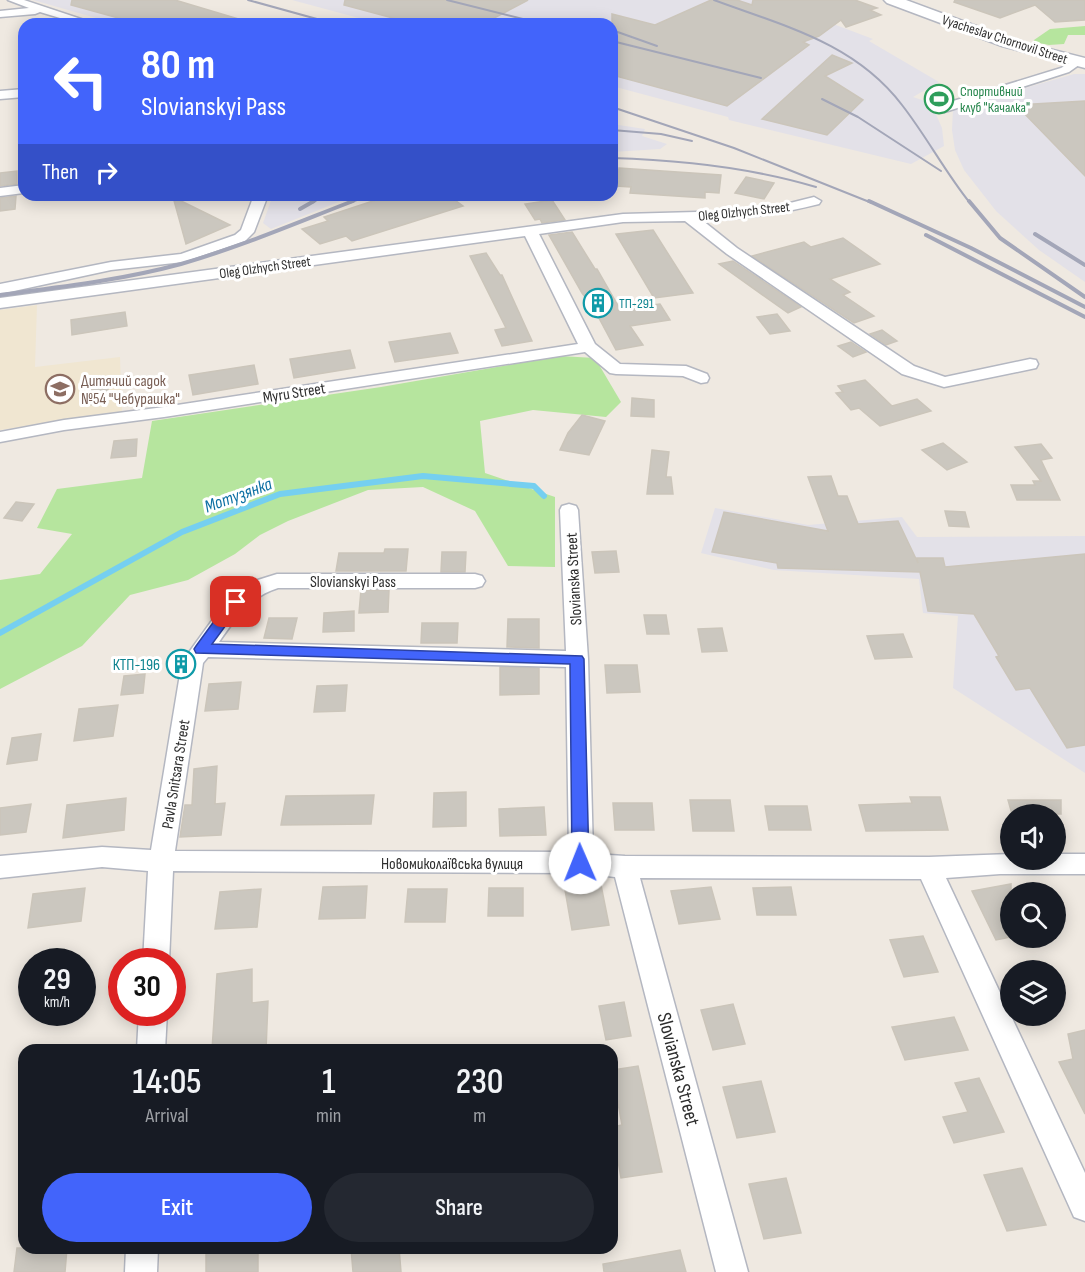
<!DOCTYPE html>
<meta charset="utf-8">
<style>
:root{--surface:#171b24;--page:#242831;--text:#f1f3f6;--muted:#9ea1a6;--accent:#4264fb}
body{margin:0;font-family:"Sofia Sans Condensed",sans-serif;background:var(--page);color:var(--text);height:100vh;display:flex;flex-direction:column;font-size:22px;white-space:nowrap}
*{box-sizing:border-box;margin:0}
p{font-size:20px;color:var(--muted)}
.icon{flex:none;width:33px;height:33px;fill:none;stroke:currentColor;stroke-width:2;stroke-linecap:round;stroke-linejoin:round}
.map{position:relative;flex:1;overflow:hidden}
.drawer{position:absolute;left:18px;top:1044px;width:600px;height:210px;display:flex;flex-direction:column;background:var(--surface);border-radius:18px;box-shadow:0 3px 15px #0003}
.drawer>*{flex:none}
.guide{position:absolute;left:18px;top:18px;width:600px;height:183px;border-radius:18px;box-shadow:0 3px 15px #0003;background:#4264fb;color:#fff;overflow:hidden}
.buttons{position:absolute;left:1000px;top:804px;display:grid;gap:12px}
.buttons a{display:grid;place-items:center;width:66px;height:66px;border-radius:50%;background:var(--surface);box-shadow:0 3px 15px #0003;font-size:30px}
.speed{position:absolute;left:18px;top:948px;display:flex;gap:12px;font-size:30px;font-weight:700;text-align:center}
.speed>*{display:grid;place-content:center;width:78px;height:78px;border-radius:50%;background:var(--surface);box-shadow:0 3px 15px #0003;line-height:1}
.speed small{font-size:15px;font-weight:400}
.speed .limit{border:9px solid #d22;background:#fff;color:#111}
.pin{position:absolute;display:grid;place-items:center;width:51px;height:51px;color:#fff;margin:-26px;border-radius:12px;box-shadow:0 3px 9px #0006}
.me{position:absolute;width:66px;margin:-33px;rotate:359deg;stroke-linejoin:round;filter:drop-shadow(0 0 4px #0008)}
.turn{display:flex;align-items:center;gap:21px;height:126px;padding:0 24px;font-size:27px}
.turn .icon{width:78px;height:78px;stroke-width:2.5}
.turn b{display:block;font-size:42px;line-height:51px}
.then{display:flex;align-items:center;height:57px;padding:0 24px;background:#0003;gap:12px;font-size:22px}
.eta{display:flex;justify-content:space-evenly;align-items:center;height:102px;text-align:center}
.eta b{font-size:36px;font-weight:600;line-height:42px}
.primary-button{display:flex;gap:12px;margin-top:auto;padding:12px 24px}
.primary-button a{flex:1;height:69px;border-radius:36px;background:var(--accent);color:#fff;font-size:24px;font-weight:600;line-height:69px;text-align:center}
.primary-button a+a{background:var(--page);color:var(--text)}
.map>svg:first-child{display:block}
.industrial{fill:#e3e1e8}
.education{fill:#f0e6d1}
.green{fill:#b6e59e}
.lines{fill:none;stroke-linecap:round;stroke-linejoin:round}
.stream{stroke:#75cff0;stroke-width:6}
.building{fill:#cbc7bf;stroke:#cbc5ba;stroke-width:1.5}
.street-casing{stroke:#b4b7c1;stroke-width:3}
.secondary-casing{stroke:#b4b7c1;stroke-width:3}
.street{fill:#fff;fill-rule:evenodd}
.secondary{fill:#fff;fill-rule:evenodd}
.rail-far1{stroke:#a3a6b8;stroke-width:2}
.rail{stroke:#a3a6b8;stroke-width:4}
.route{fill:#4264fb;stroke:#2b41a3;stroke-width:1.5}
.labels{text-anchor:middle;stroke-width:6;stroke-linejoin:round;paint-order:stroke}
.far-street-label{font-size:14px;fill:#2e2e2e;stroke:#fff}
.far-leisure-label{font-size:14px;fill:#27864d;stroke:#fff;text-anchor:start}
.far-culture-label{font-size:14px;fill:#0d838f;stroke:#fff;text-anchor:start}
.education-label{font-size:16px;fill:#785e54;stroke:#fff;text-anchor:start}
.street-label{font-size:16px;fill:#2e2e2e;stroke:#fff}
.culture-label{font-size:16px;fill:#0d838f;stroke:#fff;text-anchor:end}
.water-label{font-size:18px;font-style:italic;fill:#0d6fa3;stroke:#fff}
.near-street-label{font-size:20px;fill:#2e2e2e;stroke:#fff}
</style>
<div class="map">
<svg width="1085" height="1272" viewBox="0 0 1085 1272">
<rect width="100%" height="100%" fill="#efe9e1"/>
<g class="industrial">
<path d="M33 0H175L244 21 242 24H117Z"/>
<path d="M292 0H794L804 13 873 39 869 41 939 82 913 97 931 103 942 128 944 146 911 164 729 120 728 117 612 86V24H381Z"/>
<path d="M1074 74H1085V282L1039 250 996 211 964 170 955 150 952 130 953 109Z"/>
<path d="M612 124 645 129 642 136 667 144 660 149 612 152Z"/>
<path d="M273 195H356L271 229 263 223Z"/>
<path d="M715 508 808 525 902 517 917 537 1085 536V773L953 688 958 616 923 613 919 579 774 570 701 553Z"/>
</g>
<path class="education" d="M37 305 35 367 120 357 122 412 0 430V310Z"/>
<g class="green">
<path d="M1085 26V35H1068L1064 44 1049 45 1034 42V40L1050 29Z"/>
<path d="M560 356 595 358 621 402 606 417 533 410 480 421 485 473 555 497V567L508 566 475 511 423 487 368 490 288 521 260 535 235 554 188 580 130 595 82 646 0 689V580L40 574 72 534 37 528 57 489 142 478 152 421 381 387Z"/>
</g>
<g class="lines">
<path class="stream" d="M0 633 182 532 280 494 423 476 534 486 544 496"/>
</g>
<g class="building">
<path d="M72 0H175L242 20 241 24H140L71 5Z"/>
<path d="M345 0H528L483 24H415L344 5Z"/>
<path d="M711 0H737L752 5 753 0H855L877 8 870 10 881 15 846 27 841 20 819 36 803 42 809 45 727 106 612 75V14L655 25Z"/>
<path d="M955 0H1085V20L1055 22 1035 5 1000 18 954 2Z"/>
<path d="M832 55 852 63 825 76 863 100 827 135 762 119Z"/>
<path d="M1085 101V176L1016 105Z"/>
<path d="M619 168 721 175 719 193 705 192V198L630 193 631 187 616 186Z"/>
<path d="M17 171V184L0 186V173Z"/>
<path d="M746 177 774 183 764 199 735 193Z"/>
<path d="M391 195H448L463 206 352 241 346 236 320 244 302 229 328 221 324 217Z"/>
<path d="M16 196 15 209 0 211V198Z"/>
<path d="M173 197 230 225 186 244Z"/>
<path d="M552 200 565 220 542 223 540 219 535 220 525 204Z"/>
<path d="M653 230 693 293 654 298 616 234Z"/>
<path d="M572 232 595 269H597L620 309 660 304 670 320 630 326 643 345 616 350 593 307 582 293 549 235Z"/>
<path d="M843 238 880 264 830 279 850 292 843 295 874 316 854 323 752 256 804 242 811 247Z"/>
<path d="M486 253 500 275H502L532 341 502 346 495 330 506 328 470 256Z"/>
<path d="M733 261 801 307 788 313 719 264Z"/>
<path d="M125 312 127 326 72 335 71 320Z"/>
<path d="M777 314 790 331 770 334 757 317Z"/>
<path d="M882 330 897 341 886 345 870 334Z"/>
<path d="M450 333 458 353 395 362 389 342Z"/>
<path d="M851 342 866 352 853 357 838 346Z"/>
<path d="M350 350 355 368 294 378 290 359Z"/>
<path d="M254 365 258 384 193 395 189 375Z"/>
<path d="M865 380 892 406 917 399 931 411 880 426 859 408 851 410 836 393 843 392 838 386Z"/>
<path d="M108 384V403L89 405V386Z"/>
<path d="M632 398 654 400V417L631 416Z"/>
<path d="M582 415 605 421 589 455 560 450 568 433Z"/>
<path d="M137 439 136 456 111 458 114 441Z"/>
<path d="M943 443 967 462 947 470 922 450Z"/>
<path d="M1041 444 1052 458 1041 460 1060 500H1017L1011 485H1035L1033 481H1041L1015 447Z"/>
<path d="M652 450 669 452 666 477H671L673 494H647Z"/>
<path d="M831 476 838 496H847L858 524 898 521 918 563 917 558H943L945 567 1085 554V745L1067 748 1030 688 1016 690 996 657 999 656 974 614 928 611 920 572 778 568 777 563 712 552 724 512 828 531 808 477Z"/>
<path d="M16 502 34 504 22 521 4 518Z"/>
<path d="M945 511 965 512 969 527 949 526Z"/>
<path d="M385 549H408L406 571H336L339 553H384Z"/>
<path d="M616 551 619 572 595 573 592 552Z"/>
<path d="M442 552H466L465 572H441Z"/>
<path d="M361 590H389L388 612 359 613Z"/>
<path d="M354 611V631L323 632 324 613Z"/>
<path d="M644 615H666L669 634H647Z"/>
<path d="M269 618H297L292 639 264 638Z"/>
<path d="M508 619H539V648L507 647Z"/>
<path d="M422 623H458L457 643H421Z"/>
<path d="M722 628 727 651 702 652 698 629Z"/>
<path d="M903 634 912 657 875 659 867 636Z"/>
<path d="M605 665H637L640 692 607 693Z"/>
<path d="M500 667 539 668V694L500 695Z"/>
<path d="M145 674 143 693 121 695 124 676Z"/>
<path d="M241 682 238 709 205 711 209 684Z"/>
<path d="M347 685 345 711 314 712 317 686Z"/>
<path d="M118 705 113 736 74 741 79 709Z"/>
<path d="M41 734 37 760 7 764 12 738Z"/>
<path d="M217 766 215 804 225 803 221 835 180 837 185 805H192L194 769Z"/>
<path d="M466 792V826L433 827 434 793Z"/>
<path d="M374 795 371 824 281 825 286 796Z"/>
<path d="M910 797H940L948 830 866 831 859 805 912 803Z"/>
<path d="M126 798 124 830 63 838 67 805Z"/>
<path d="M690 800H730L734 831H693Z"/>
<path d="M1008 800H1061V814H1012Z"/>
<path d="M613 803H652L654 830H615Z"/>
<path d="M31 804 26 832 0 835V808Z"/>
<path d="M765 806H807L811 830H769Z"/>
<path d="M544 807 546 835 500 836 499 809Z"/>
<path d="M1011 884V937L996 940 972 891Z"/>
<path d="M601 885 609 925 572 930 565 890Z"/>
<path d="M367 886 365 918 319 919 323 887Z"/>
<path d="M711 887 720 919 679 924 671 891Z"/>
<path d="M791 887 796 915H757L753 888Z"/>
<path d="M85 888 81 921 28 928 33 894Z"/>
<path d="M489 888H523V916H488Z"/>
<path d="M261 889 257 927 215 929 220 892Z"/>
<path d="M408 889H447L445 922H405Z"/>
<path d="M923 936 938 972 904 977 890 940Z"/>
<path d="M252 969V1003L268 1001 266 1050H212L217 974Z"/>
<path d="M624 1002 631 1036 606 1040 599 1006Z"/>
<path d="M733 1004 745 1044 713 1050 701 1010Z"/>
<path d="M954 1017 968 1050 905 1060 892 1027Z"/>
<path d="M1085 1030V1114L1059 1062 1073 1059 1068 1034Z"/>
<path d="M638 1066 662 1172 621 1178 612 1127 622 1125 612 1070Z"/>
<path d="M979 1078 1004 1132 954 1143 943 1117 968 1112 955 1083Z"/>
<path d="M761 1081 775 1132 737 1138 723 1087Z"/>
<path d="M1022 1168 1046 1225 1007 1231 984 1175Z"/>
<path d="M786 1178 801 1233 764 1239 749 1184Z"/>
<path d="M17 1248H67L65 1272H14Z"/>
<rect x="206" y="1248" width="52" height="24"/>
<path d="M351 1248H399L401 1272H353Z"/>
<path d="M680 1250 686 1272H604L603 1264Z"/>
</g>
<g class="lines">
<g class="street-casing">
<g id="street">
<path d="M8 0H24L96 24H80L40 12 35 14 0 17V11L29 8Z"/>
<path d="M1077 59 1083 62 1069 72 948 111 944 112 938 108 940 105 1061 68Z"/>
<path d="M24 89V97L0 99V91Z"/>
<path d="M24 185V193L0 196V188Z"/>
<path d="M254 195H268L254 232 245 241 183 262 111 270 0 294V284L111 262 181 254 235 235 241 230Z"/>
<path d="M814 197 821 201 819 204C780 214 742 219 702 220L737 248 914 366 945 377 1030 359 1036 360 1038 364 1036 368 944 387 902 374 727 254 685 221 623 222 539 234 595 344 620 364 686 366 707 374 709 378 707 382 701 383 683 376 616 374 610 373 585 352 164 417 64 430 0 442V432L64 420 164 407 578 344 525 236 0 308V298L623 214 733 211 782 205Z"/>
<path d="M569 504 576 506 578 510 588 659 593 854 625 856 929 857 1011 854V860H1056V854H1085V874H1000L946 878 1085 1173V1221L1074 1217 921 879 640 878 748 1272H716L615 877 581 873 173 871 169 962H143L148 871 102 867 0 878V856L102 847 151 850 182 662 229 597 248 583 277 574H475L482 576 485 581 482 586 475 588H278C249 597 236 618 219 642L566 651 560 510 562 506ZM208 657 566 667 569 852 175 851 203 663Z"/>
<path d="M139 1012H167L165 1050H137Z"/>
<path d="M126 1248H158L157 1272H125Z"/>
</g>
</g>
<g class="secondary-casing">
<path id="secondary" d="M884 0H906L1014 40 1085 58V68L1002 46 887 3Z"/>
</g>
<use href="#street" class="street"/>
<use href="#secondary" class="secondary"/>
<g class="rail-far1">
<path d="M248 0 335 24"/>
<path d="M447 0 543 24"/>
<path d="M714 0C784 26 855 43 902 105 927 137 945 172 970 203"/>
<path d="M612 30 657 46"/>
<path d="M612 41 761 78"/>
<path d="M822 99 858 117 941 171"/>
<path d="M612 107 734 148 872 203"/>
<path d="M612 130 661 134 692 141"/>
<path d="M612 158C682 160 749 167 816 187"/>
<path d="M312 203 326 195"/>
<path d="M349 203 370 195"/>
</g>
<g class="rail">
<path d="M869 201 971 248 1085 307"/>
<path d="M969 201 1000 238 1085 297"/>
<path d="M300 209 314 201"/>
<path d="M1035 234 1085 265"/>
<path d="M926 235 1085 317"/>
<path d="M0 295C61 287 122 280 181 264 240 247 296 223 353 201"/>
</g>
</g>
<path class="route" d="M236 597 243 602 212 644 582 656 584 659 589 863 586 868 580 870 575 868 572 863 570 664 196 653 194 649 196 646 231 598Z"/>
<defs>
<g id="stadium-ring" transform="scale(1.5)"><circle r="9.5" fill="#fff" stroke="#2e9e5b" stroke-width="1.5"/><path d="M0-5a6.5 5 0 1 0 0 10a6.5 5 0 1 0 0-10ZM-3.5-1.8h7v3.6h-7Z" fill="#2e9e5b"/></g>
<g id="building-ring" transform="scale(1.5)"><circle r="9.5" fill="#fff" stroke="#0f9aa8" stroke-width="1.5"/><path d="M-4-6H4V6H1V3H-1V6H-4ZM-2.5-4.3h1.7v1.8h-1.7ZM.8-4.3h1.7v1.8H.8ZM-2.5-1h1.7V.8h-1.7ZM.8-1h1.7V.8H.8Z" fill="#0f9aa8"/></g>
<g id="school-ring" transform="scale(1.5)"><circle r="9.5" fill="#fff" stroke="#8d6e63" stroke-width="1.5"/><path d="M0-5L7-2L0 1L-7-2ZM-4 1L0 2.5L4 1V4Q0 6-4 4Z" fill="#8d6e63"/></g>
</defs>
<g fill-rule="evenodd">
<use href="#stadium-ring" x="939" y="99"/>
<use href="#building-ring" x="598" y="303"/>
<use href="#school-ring" x="60" y="389"/>
<use href="#building-ring" x="181" y="664"/>
</g>
<g class="labels">
<g class="far-street-label">
<text transform="translate(1005 39) rotate(18)" y="5">Vyacheslav Chornovil Street</text>
<text transform="translate(744 211) rotate(-6)" y="5">Oleg Olzhych Street</text>
<text transform="translate(265 267) rotate(-8)" y="5">Oleg Olzhych Street</text>
</g>
<g class="far-leisure-label">
<text x="960" y="96">Спортивний<tspan x="960" dy="16">клуб "Качалка"</tspan></text>
</g>
<g class="far-culture-label">
<text x="619" y="308">ТП-291</text>
</g>
<g class="education-label">
<text x="81" y="386">Дитячий садок<tspan x="81" dy="18">№54 "Чебурашка"</tspan></text>
</g>
<g class="street-label">
<text transform="translate(294 392) rotate(-9)" y="6">Myru Street</text>
<text transform="translate(573 579) rotate(-93)" y="6">Slovianska Street</text>
<text x="353" y="587">Slovianskyi Pass</text>
<text transform="translate(175 774) rotate(-81)" y="6">Pavla Snitsara Street</text>
<text x="452" y="869">Новомиколаївська вулиця</text>
</g>
<g class="culture-label">
<text x="160" y="670">КТП-196</text>
</g>
<g class="water-label">
<text transform="translate(238 495) rotate(-20)" y="6">Мотузянка</text>
</g>
<g class="near-street-label">
<text transform="translate(679 1069) rotate(75)" y="7">Slovianska Street</text>
</g>
</g>
</svg>
<div class="buttons">
<a><svg class="icon" aria-label="sound" viewBox="0 0 24 24"><path d="M4 9h4l5-4v14l-5-4H4zM17 9q2 3 0 6"/></svg></a>
<a><svg class="icon" aria-label="search" viewBox="0 0 24 24"><circle cx="10" cy="10" r="6"/><path d="M15 15l6 6"/></svg></a>
<a><svg class="icon" aria-label="layers" viewBox="0 0 24 24"><path d="M12 4l9 5-9 5-9-5zM3 14l9 5 9-5"/></svg></a>
</div>
<div class="speed"><div>29<small>km/h</small></div><div class="limit">30</div></div>
<div class="pin" style="left:236px;top:602px;background:#d93025"><svg class="icon" aria-label="arrive" viewBox="0 0 24 24"><path d="M6 21V4h12l-3 4 3 4H6"/></svg></div>
<svg class="me" style="left:580px;top:863px" viewBox="-20 -20 40 40"><circle r="19" fill="#fff"/><path d="M0-13L10 11 0 6-10 11z" fill="#4264fb"/></svg>
<div class="guide">
<div class="turn"><svg class="icon" aria-label="left" viewBox="0 0 24 24"><path d="M17 20v-9H6M10 6l-5 5 5 5"/></svg><div><b>80 m</b>Slovianskyi Pass</div></div>
<div class="then">Then<svg class="icon" aria-label="right" viewBox="0 0 24 24"><path d="M7 20v-9h11M14 6l5 5-5 5"/></svg></div>
</div>
<section class="drawer">
<div class="eta">
<div><b>14:05</b><p>Arrival</p></div>
<div><b>1</b><p>min</p></div>
<div><b>230</b><p>m</p></div>
</div>
<div class="primary-button"><a>Exit</a><a>Share</a></div>
</section>
</div>
